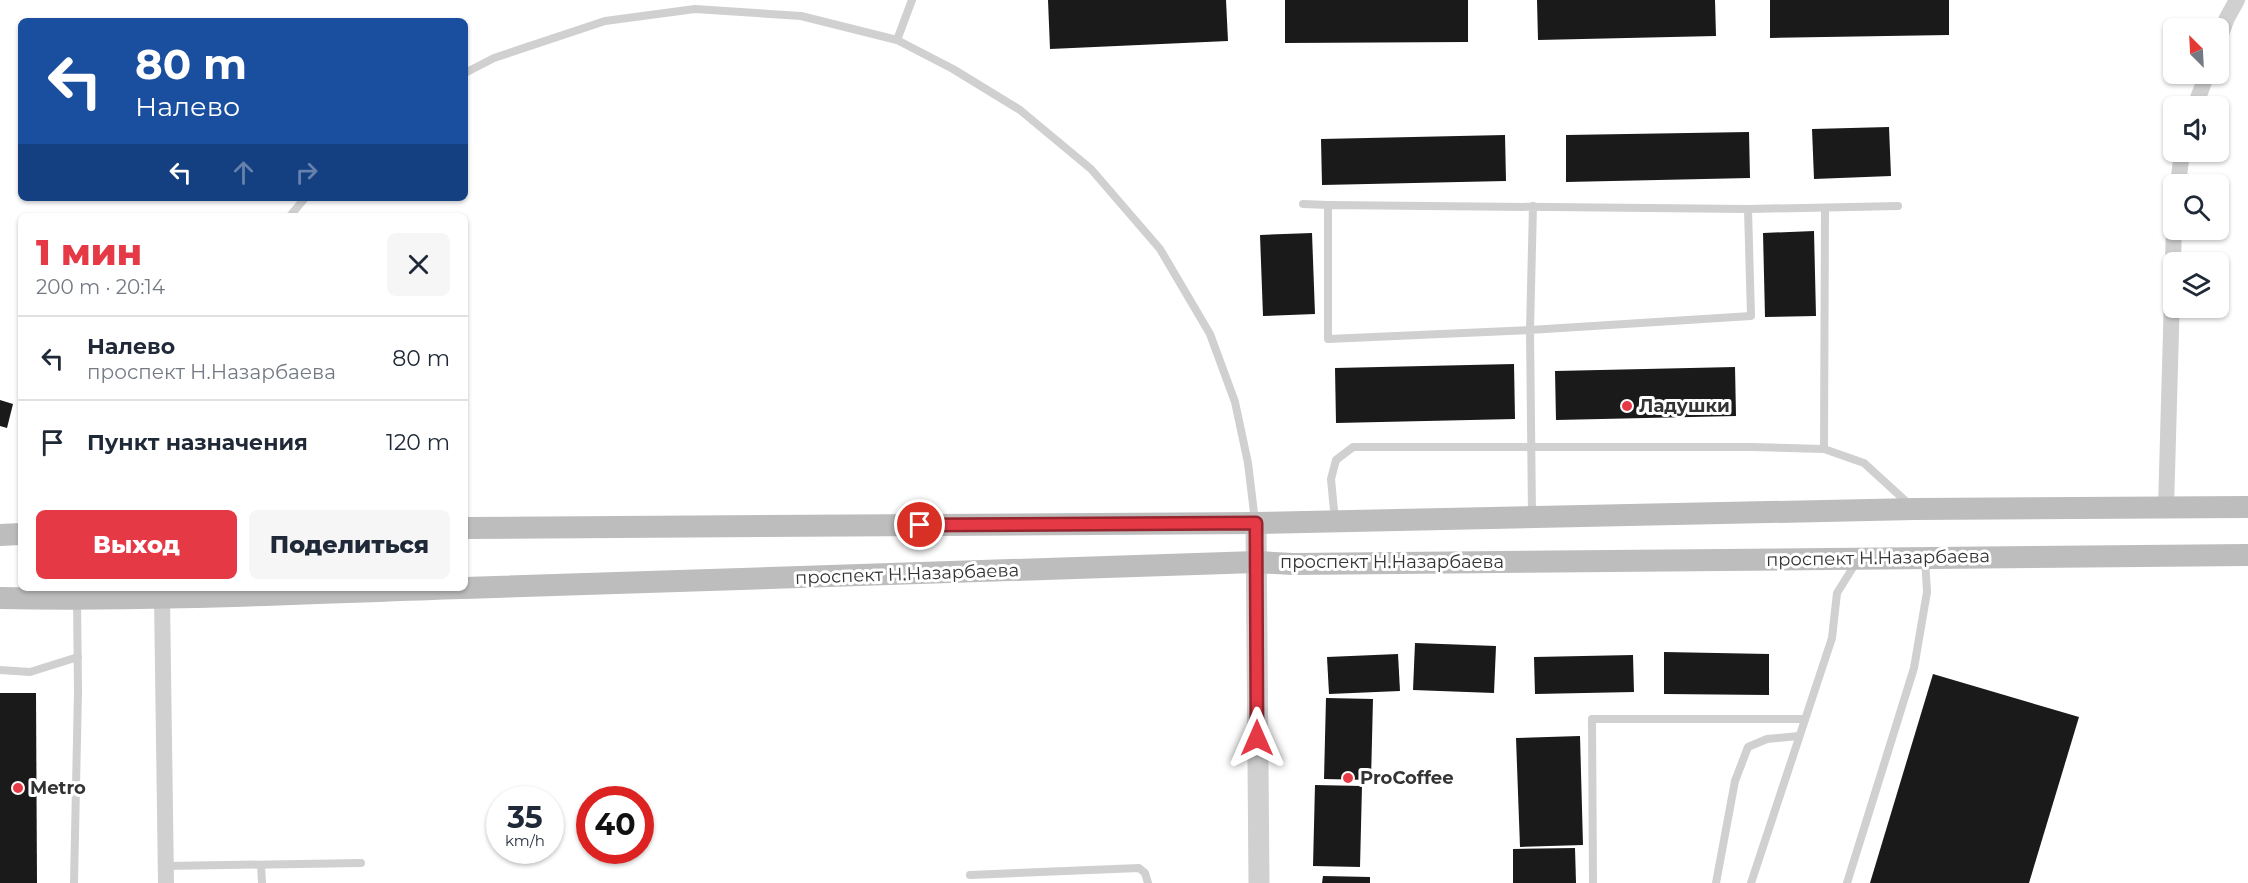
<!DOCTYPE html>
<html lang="ru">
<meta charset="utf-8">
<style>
:root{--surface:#fff;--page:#f6f6f7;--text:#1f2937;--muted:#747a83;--line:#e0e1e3;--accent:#e63946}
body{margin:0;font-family:Montserrat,sans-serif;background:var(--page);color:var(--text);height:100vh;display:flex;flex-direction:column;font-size:22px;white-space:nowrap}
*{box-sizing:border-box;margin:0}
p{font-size:20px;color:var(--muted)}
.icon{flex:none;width:33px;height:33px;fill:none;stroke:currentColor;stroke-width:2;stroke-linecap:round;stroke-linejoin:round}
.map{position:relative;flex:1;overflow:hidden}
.drawer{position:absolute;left:18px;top:213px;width:450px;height:378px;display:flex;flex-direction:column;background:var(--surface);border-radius:9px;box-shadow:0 2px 4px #0004}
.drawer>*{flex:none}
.top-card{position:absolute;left:18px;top:18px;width:450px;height:183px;border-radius:9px;box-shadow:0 2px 4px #0004;background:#1a4fa0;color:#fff;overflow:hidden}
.needle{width:39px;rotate:336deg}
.buttons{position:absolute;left:2163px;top:18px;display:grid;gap:12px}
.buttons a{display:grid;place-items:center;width:66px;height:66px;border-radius:9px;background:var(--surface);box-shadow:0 2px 4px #0004;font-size:30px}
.speed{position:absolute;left:486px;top:786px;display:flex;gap:12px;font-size:30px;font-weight:700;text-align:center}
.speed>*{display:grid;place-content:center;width:78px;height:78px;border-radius:50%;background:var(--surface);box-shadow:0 2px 4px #0004;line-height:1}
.speed small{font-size:15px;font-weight:400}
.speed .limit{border:9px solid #d22;background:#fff;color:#111}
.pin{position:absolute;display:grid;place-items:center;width:51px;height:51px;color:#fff;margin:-26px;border:3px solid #fff;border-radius:50%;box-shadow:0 2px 6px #0007}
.me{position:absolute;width:66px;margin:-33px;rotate:0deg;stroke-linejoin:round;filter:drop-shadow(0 0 4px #0008)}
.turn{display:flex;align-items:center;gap:21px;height:126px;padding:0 18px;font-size:27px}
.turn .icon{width:78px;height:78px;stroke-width:2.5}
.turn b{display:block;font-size:42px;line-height:51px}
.lanes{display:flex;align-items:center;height:57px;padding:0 18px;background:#0003;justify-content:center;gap:30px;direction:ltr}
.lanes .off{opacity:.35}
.round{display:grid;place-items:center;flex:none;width:63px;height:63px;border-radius:9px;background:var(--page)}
.head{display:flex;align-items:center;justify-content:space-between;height:102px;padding:0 18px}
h1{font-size:36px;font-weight:800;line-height:45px;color:var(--accent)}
.action{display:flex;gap:12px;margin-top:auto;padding:12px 18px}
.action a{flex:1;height:69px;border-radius:9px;background:var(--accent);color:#fff;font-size:24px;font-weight:800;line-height:69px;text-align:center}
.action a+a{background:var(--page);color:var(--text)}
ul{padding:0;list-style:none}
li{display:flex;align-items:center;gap:18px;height:84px;padding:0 18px;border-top:2px solid var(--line)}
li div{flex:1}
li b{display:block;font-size:22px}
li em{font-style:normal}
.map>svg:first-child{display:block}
.building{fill:#1a1a1a}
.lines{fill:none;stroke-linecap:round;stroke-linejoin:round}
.service{stroke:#d0d0d0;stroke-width:8}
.minor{stroke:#d0d0d0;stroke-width:16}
.tertiary{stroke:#d0d0d0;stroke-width:21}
.secondary{stroke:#bdbdbd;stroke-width:22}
.route-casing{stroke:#96252e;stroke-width:15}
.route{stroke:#e63946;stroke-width:10}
.poi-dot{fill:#e63946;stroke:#fff;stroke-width:2}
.labels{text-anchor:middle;stroke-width:6;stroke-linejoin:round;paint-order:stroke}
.poi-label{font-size:18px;font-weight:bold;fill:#333;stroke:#fff;text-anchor:start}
.street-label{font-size:18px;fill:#333;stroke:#fff}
</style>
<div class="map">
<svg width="2248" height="883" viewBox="0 0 2248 883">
<rect width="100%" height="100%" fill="#fff"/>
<g class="building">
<path d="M1048 0H1226L1228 41 1050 49Z"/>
<path d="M1285 0H1468V42L1285 43Z"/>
<path d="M1537 0H1715L1716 36 1538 40Z"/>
<path d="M1770 0H1949V35L1770 38Z"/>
<path d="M1889 127 1891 176 1814 179 1812 129Z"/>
<path d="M1749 132 1750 178 1566 182V135Z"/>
<path d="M1505 135 1506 181 1322 185 1321 139Z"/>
<path d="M1814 231 1816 316 1765 317 1763 233Z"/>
<path d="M1312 233 1315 314 1263 316 1260 235Z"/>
<path d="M1514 364 1515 419 1336 423 1335 368Z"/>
<path d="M1735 367 1736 416 1556 420 1555 371Z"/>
<path d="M0 400 13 404 7 428 0 426Z"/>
<path d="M1415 643 1496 646 1494 693 1413 690Z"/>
<path d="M1664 652 1769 654V695L1664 694Z"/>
<path d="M1398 654 1400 691 1329 694 1327 657Z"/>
<path d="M1633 655 1634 692 1535 694 1534 657Z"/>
<path d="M1933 674 2079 717 2029 883H1870Z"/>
<path d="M0 693H36L37 883H0Z"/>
<path d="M1326 698 1373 699 1371 780 1324 779Z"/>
<path d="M1580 736 1583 845 1520 847 1516 738Z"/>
<path d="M1315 785 1362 786 1360 867 1313 866Z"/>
<path d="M1575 848 1576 883H1513V849Z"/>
<path d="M1323 876 1370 877V883H1322Z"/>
</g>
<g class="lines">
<g class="service">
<path d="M897 40 912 0"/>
<path d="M465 73 494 58 605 21 695 9 801 16 897 40 953 69 1020 110 1091 169 1160 249 1210 334 1235 402 1248 463 1255 521"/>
<path d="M1303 204 1328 205"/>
<path d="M1748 209 1898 206"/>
<path d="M290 216 305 198"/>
<path d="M1824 449 1825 208"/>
<path d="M1532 515 1530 330 1328 339V205L1748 209 1751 316 1530 330 1533 206"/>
<path d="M1335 521 1331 479 1336 460 1353 447H1752L1824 449 1864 463 1910 505"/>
<path d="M0 670 30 672 78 657"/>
<path d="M261 865 262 883"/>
<path d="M165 866 361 863"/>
<path d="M970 875 1139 868 1145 873 1148 883"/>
<path d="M74 883 78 691 77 599"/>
<path d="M1593 883 1592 719H1805"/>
<path d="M1716 883 1735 781 1748 747 1767 739 1799 736"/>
<path d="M1751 883 1832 638 1837 593 1857 561"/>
<path d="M1847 883 1914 668 1927 592 1925 558"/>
</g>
<g class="minor">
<path d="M2218 42 2227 18 2237 0"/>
<path d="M2195 106 2207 74"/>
<path d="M2178 184 2182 152"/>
<path d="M2166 508 2174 226"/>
<path d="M162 598 166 883"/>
</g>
<path class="tertiary" d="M1256 523 1259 883"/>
<g class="secondary">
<path d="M465 528 1256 523 1915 509 2248 507"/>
<path d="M0 535 21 534"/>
<path d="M465 588 1256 562 1293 564 2248 555"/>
<path d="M0 598C154 601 308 593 462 588"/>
</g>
</g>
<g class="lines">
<g class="route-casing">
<path id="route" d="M920 525 1256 523 1257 738"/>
</g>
<use href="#route" class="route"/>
</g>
<g class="poi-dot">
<circle cx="1627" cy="406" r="6"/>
<circle cx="1348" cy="778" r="6"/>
<circle cx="18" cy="788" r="6"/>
</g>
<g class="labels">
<g class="poi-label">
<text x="1639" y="412">Ладушки</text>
<text x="1360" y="784">ProCoffee</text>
<text x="30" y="794">Metro</text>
</g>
<g class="street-label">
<text transform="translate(1878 558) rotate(-1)" y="6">проспект Н.Назарбаева</text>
<text x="1392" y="568">проспект Н.Назарбаева</text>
<text transform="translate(907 574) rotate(-2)" y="6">проспект Н.Назарбаева</text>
</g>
</g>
</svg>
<div class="buttons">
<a><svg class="needle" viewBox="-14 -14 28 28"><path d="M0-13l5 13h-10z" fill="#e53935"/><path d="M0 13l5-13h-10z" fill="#747a83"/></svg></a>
<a><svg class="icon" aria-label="sound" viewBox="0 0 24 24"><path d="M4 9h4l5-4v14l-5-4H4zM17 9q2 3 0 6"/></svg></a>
<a><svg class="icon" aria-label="search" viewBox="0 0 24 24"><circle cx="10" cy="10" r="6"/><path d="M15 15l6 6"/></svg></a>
<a><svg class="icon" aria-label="layers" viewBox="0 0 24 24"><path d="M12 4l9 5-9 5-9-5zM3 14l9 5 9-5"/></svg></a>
</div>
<div class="speed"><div>35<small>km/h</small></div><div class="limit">40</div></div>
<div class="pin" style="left:920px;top:525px;background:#d93025"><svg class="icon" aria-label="arrive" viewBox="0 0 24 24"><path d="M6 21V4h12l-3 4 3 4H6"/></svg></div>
<svg class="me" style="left:1257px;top:738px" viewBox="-20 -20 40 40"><path d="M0-17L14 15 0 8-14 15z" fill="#e63946" stroke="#fff" stroke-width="4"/></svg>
<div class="top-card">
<div class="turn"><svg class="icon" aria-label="left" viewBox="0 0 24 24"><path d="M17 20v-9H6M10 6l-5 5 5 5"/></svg><div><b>80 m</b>Налево</div></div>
<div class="lanes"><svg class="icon" aria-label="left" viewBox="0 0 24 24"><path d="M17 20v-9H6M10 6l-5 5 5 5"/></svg><svg class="icon off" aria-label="ahead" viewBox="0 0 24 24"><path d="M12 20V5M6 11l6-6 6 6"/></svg><svg class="icon off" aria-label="right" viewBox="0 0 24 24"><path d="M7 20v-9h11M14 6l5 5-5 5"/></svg></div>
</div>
<section class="drawer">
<div class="head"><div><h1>1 мин</h1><p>200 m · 20:14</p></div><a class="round"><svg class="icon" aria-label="close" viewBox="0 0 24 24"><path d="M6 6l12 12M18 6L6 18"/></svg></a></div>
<ul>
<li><svg class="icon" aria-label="left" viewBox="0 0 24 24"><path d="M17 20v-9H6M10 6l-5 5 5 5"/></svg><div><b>Налево</b><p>проспект Н.Назарбаева</p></div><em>80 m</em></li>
<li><svg class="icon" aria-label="arrive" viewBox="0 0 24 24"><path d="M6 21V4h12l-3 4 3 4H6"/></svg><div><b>Пункт назначения</b></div><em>120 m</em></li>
</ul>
<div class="action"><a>Выход</a><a>Поделиться</a></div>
</section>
</div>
